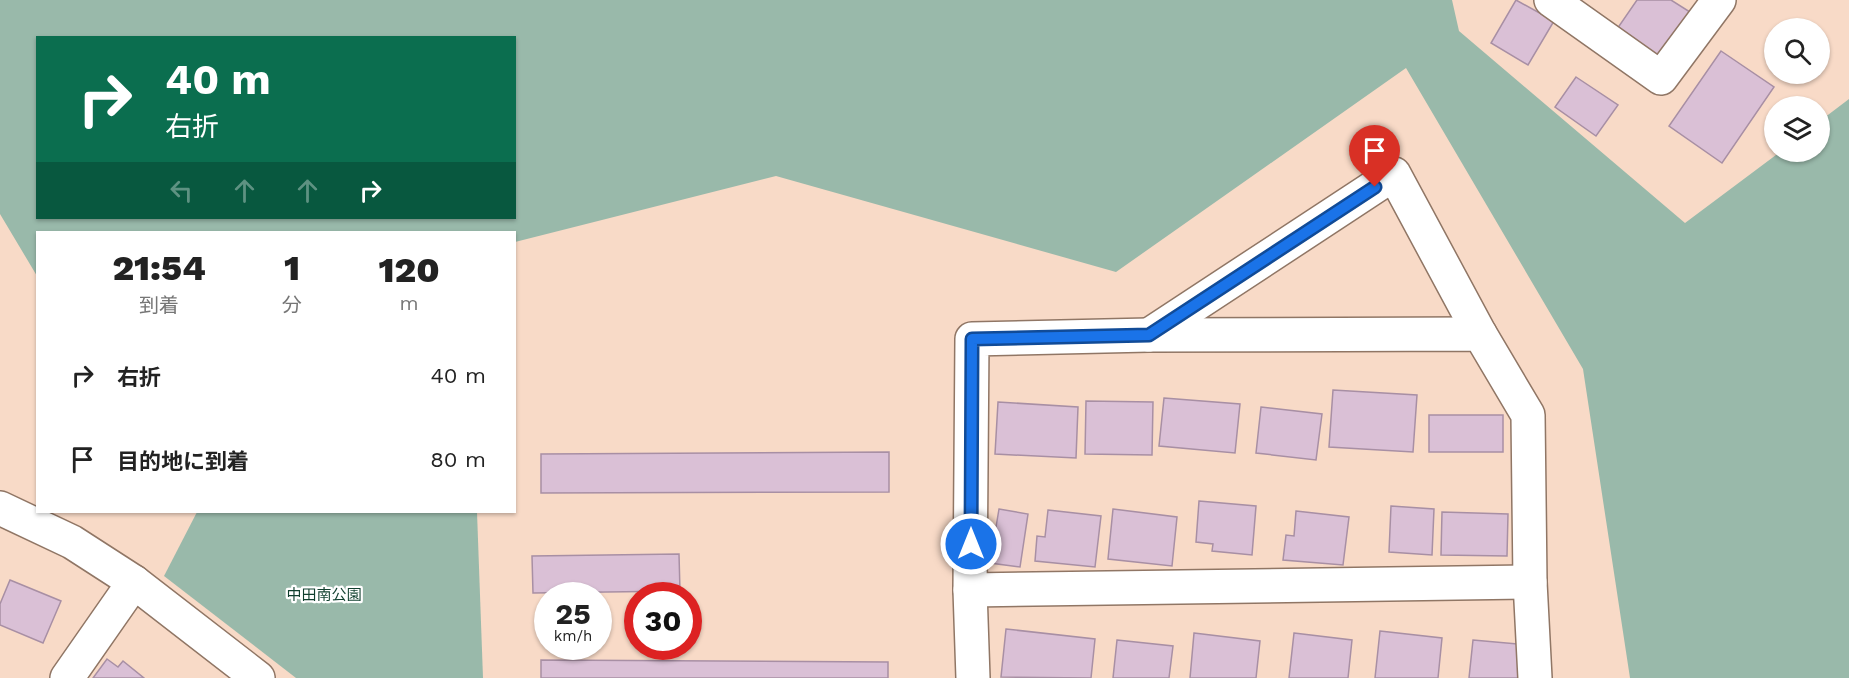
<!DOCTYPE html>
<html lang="ja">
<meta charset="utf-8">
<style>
:root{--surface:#fff;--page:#f6f6f6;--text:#222;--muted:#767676}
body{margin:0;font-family:"Work Sans","Noto Sans JP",sans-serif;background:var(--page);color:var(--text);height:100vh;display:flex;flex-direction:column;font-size:22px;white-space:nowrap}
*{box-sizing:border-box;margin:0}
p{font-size:20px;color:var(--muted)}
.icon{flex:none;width:33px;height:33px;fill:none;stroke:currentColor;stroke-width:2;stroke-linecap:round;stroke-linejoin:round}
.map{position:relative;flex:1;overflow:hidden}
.drawer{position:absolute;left:36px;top:231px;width:480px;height:282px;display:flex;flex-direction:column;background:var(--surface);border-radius:0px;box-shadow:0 2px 4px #0004}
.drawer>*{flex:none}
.hud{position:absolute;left:36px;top:36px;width:480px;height:183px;border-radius:0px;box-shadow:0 2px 4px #0004;background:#0b6e4f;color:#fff;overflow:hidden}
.buttons{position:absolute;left:1764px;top:18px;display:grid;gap:12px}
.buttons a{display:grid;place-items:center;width:66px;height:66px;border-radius:50%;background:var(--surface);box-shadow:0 2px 4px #0004;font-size:30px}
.speed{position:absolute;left:534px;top:582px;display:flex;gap:12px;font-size:30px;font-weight:700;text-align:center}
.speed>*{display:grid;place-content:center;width:78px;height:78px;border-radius:50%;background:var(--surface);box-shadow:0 2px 4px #0004;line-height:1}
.speed small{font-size:15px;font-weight:400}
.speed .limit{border:9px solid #d22;background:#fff;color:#111}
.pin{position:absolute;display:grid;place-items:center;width:51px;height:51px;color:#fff;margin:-62px -26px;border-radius:50% 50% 50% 0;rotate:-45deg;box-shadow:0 0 6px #0007}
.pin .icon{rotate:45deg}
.me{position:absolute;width:66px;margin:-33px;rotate:0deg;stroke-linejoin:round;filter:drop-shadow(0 0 4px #0008)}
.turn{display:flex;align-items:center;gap:21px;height:126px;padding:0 30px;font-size:27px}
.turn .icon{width:78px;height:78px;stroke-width:2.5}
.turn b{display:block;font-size:42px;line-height:51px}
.lanes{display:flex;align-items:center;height:57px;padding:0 30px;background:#0003;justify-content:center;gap:30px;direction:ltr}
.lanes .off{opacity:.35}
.eta{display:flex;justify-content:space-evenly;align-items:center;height:102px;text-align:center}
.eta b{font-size:36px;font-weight:800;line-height:42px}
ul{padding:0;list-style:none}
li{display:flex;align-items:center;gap:18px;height:84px;padding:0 30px}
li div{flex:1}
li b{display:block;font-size:22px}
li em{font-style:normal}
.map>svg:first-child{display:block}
.green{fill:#99b9aa;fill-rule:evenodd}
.building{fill:#dac0d6;stroke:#a88fa4;stroke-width:1.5}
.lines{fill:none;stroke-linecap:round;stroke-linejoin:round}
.minor-casing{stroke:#907665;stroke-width:36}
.minor{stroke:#fff;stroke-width:33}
.route-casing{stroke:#114b97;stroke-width:15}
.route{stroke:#1a73e8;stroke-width:10}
.labels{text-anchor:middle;stroke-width:4.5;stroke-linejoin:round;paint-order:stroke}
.park-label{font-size:15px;fill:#103f2e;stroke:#fff}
</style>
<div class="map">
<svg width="1849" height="678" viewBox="0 0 1849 678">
<rect width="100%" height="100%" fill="#f8dac7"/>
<g class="green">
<path d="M0 0H1452L1459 31 1685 223 1780 152H1820V121L1849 99V678H1630L1583 369 1406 68 1116 272 776 176 515 242 514 232H38L37 276 0 214ZM38 38H514V218H38Z"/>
<path d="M197 512H477L483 678H296L164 576Z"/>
</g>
<g class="building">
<path d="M1516 0 1554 21 1528 65 1491 43Z"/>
<path d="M1637 0H1671L1690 12 1660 57 1617 29Z"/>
<path d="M1721 51 1774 87 1722 163 1669 126Z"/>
<path d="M1576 77 1618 105 1596 136 1555 107Z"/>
<path d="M1333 390 1417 395 1413 452 1329 447Z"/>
<path d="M1164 398 1240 404 1235 453 1159 446Z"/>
<path d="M1086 401 1153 402 1152 455 1085 454Z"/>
<path d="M998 402 1078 407 1076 458 995 454Z"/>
<path d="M1261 407 1322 414 1316 460 1256 453Z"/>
<rect x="1429" y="415" width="74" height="37"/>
<path d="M889 452V492L541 493V454Z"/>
<path d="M1199 501 1256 506 1252 555 1212 551 1213 544 1196 542Z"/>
<path d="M1391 506 1434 509 1432 555 1389 552Z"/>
<path d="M999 509 1028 514 1020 567 990 563Z"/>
<path d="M1113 509 1177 517 1172 566 1108 559Z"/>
<path d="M1048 510 1101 516 1095 567 1035 561 1037 536 1045 537Z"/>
<path d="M1296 511 1349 517 1343 565 1283 560 1286 535 1294 536Z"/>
<path d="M1442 512 1508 514 1507 556 1441 555Z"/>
<path d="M679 554 680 591 533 593 532 556Z"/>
<path d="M10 580 61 601 43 643 0 625V604Z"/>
<path d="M1006 629 1095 639 1091 678 1001 677Z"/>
<path d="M1380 631 1442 638 1438 678H1375Z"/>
<path d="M1194 633 1260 641 1256 678H1190Z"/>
<path d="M1294 633 1352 640 1348 678H1289Z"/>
<path d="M1117 640 1173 646 1169 678H1113Z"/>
<path d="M1473 640 1530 645 1527 678H1469Z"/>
<path d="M107 659 118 667 123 661 144 678H93Z"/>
<path d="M541 660 888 662V678H541Z"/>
</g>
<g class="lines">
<g class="minor-casing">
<g id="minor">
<path d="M1551 0 1661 78 1719 0"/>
<path d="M1149 335 1394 174 1480 334"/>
<path d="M0 508 72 542 134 582 258 678"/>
<path d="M970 590 1530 582"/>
<path d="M67 678 134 582"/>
<path d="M973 678 970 590 972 339 1149 335 1480 334 1528 415 1530 582 1535 678"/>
</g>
</g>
<use href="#minor" class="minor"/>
</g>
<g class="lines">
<g class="route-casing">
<path id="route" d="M971 544 972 339 1149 335 1375 187"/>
</g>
<use href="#route" class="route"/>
</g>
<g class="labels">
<g class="park-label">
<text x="324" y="600">中田南公園</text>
</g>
</g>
</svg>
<div class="buttons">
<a><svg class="icon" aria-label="search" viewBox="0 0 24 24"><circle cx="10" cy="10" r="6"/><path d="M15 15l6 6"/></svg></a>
<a><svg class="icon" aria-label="layers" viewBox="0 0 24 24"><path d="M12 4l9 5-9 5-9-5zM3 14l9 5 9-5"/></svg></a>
</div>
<div class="speed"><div>25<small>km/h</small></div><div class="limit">30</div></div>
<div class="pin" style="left:1375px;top:187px;background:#d93025"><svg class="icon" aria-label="arrive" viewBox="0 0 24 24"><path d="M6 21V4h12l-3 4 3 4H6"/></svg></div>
<svg class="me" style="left:971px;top:544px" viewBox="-20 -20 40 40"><circle r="17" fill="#1a73e8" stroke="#fff" stroke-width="3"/><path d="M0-11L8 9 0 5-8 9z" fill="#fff"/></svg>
<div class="hud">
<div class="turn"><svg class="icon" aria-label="right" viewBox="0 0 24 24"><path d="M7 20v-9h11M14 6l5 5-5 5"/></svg><div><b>40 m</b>右折</div></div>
<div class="lanes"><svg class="icon off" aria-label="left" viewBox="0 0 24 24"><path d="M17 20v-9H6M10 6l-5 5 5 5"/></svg><svg class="icon off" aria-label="ahead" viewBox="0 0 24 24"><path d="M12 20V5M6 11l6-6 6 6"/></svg><svg class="icon off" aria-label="ahead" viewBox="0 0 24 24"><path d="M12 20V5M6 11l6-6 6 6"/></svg><svg class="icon" aria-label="right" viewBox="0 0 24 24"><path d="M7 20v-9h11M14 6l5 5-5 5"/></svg></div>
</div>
<section class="drawer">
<div class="eta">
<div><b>21:54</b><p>到着</p></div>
<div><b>1</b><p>分</p></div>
<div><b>120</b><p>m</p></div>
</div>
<ul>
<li><svg class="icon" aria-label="right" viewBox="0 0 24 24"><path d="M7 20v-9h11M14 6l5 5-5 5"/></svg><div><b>右折</b></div><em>40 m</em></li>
<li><svg class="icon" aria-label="arrive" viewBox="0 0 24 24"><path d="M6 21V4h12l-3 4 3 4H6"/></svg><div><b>目的地に到着</b></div><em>80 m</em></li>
</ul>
</section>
</div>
